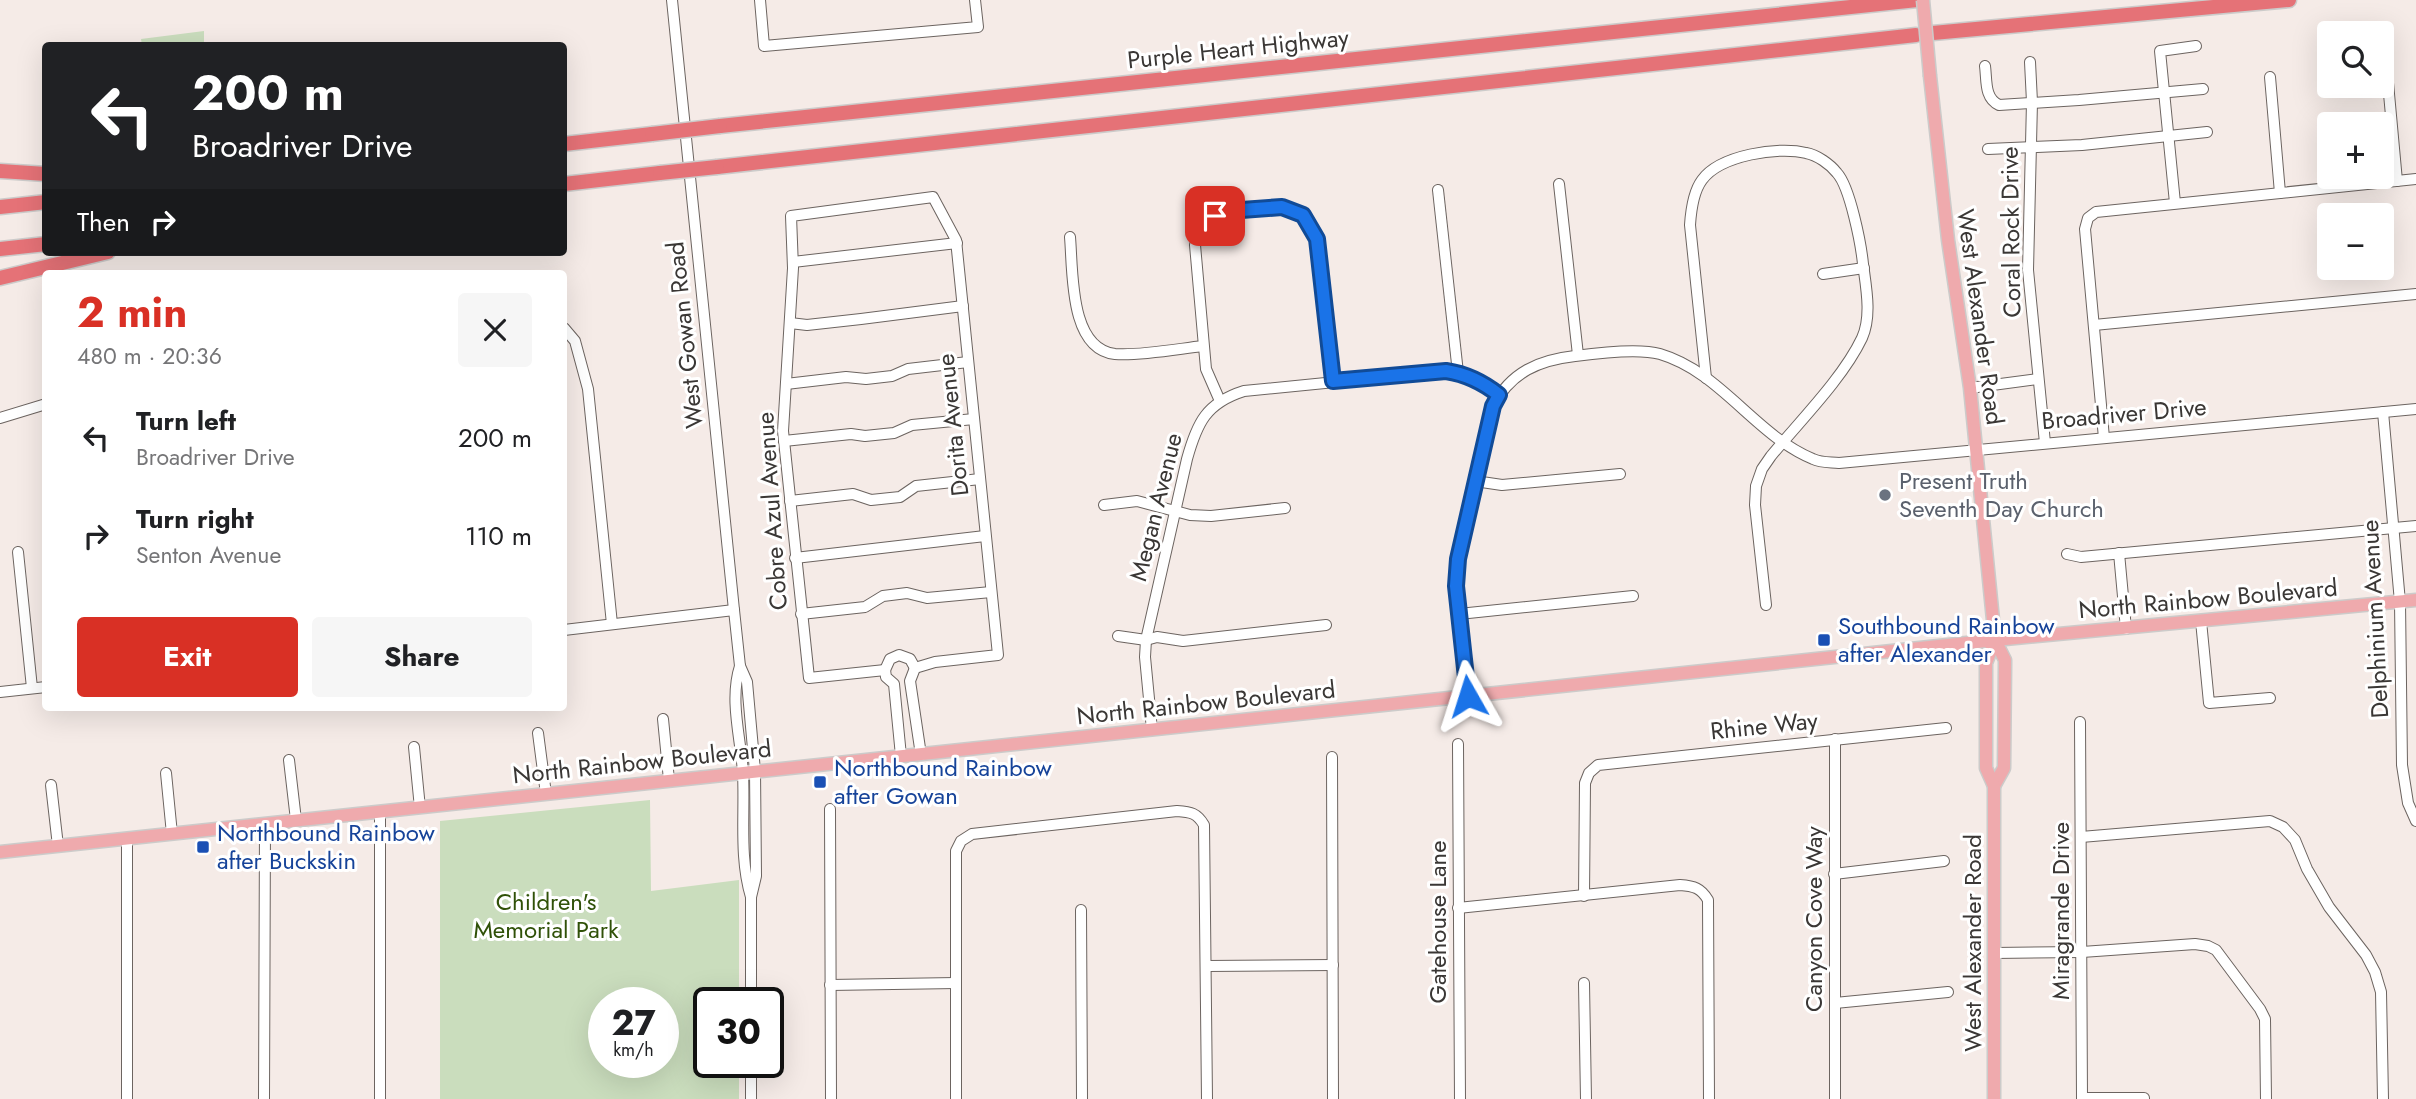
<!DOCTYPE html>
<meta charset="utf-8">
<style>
:root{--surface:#fff;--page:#f6f6f6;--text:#202124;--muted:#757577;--accent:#d93025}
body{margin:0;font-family:Jost,sans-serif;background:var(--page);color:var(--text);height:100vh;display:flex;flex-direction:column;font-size:26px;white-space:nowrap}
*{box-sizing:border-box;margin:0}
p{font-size:23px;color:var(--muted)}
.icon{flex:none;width:38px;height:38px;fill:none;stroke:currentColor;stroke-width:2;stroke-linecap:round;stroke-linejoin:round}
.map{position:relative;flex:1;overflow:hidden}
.side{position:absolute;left:42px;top:270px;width:525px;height:441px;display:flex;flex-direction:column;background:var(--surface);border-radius:7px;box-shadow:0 7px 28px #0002}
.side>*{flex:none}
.hud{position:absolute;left:42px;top:42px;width:525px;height:214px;border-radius:7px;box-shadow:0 7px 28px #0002;background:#202124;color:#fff;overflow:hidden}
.fabs{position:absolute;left:2317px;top:21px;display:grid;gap:14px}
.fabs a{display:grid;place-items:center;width:77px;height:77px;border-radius:7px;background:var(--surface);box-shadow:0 7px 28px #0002;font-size:35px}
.speed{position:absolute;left:588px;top:987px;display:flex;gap:14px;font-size:35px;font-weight:700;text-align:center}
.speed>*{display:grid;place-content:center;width:91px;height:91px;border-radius:50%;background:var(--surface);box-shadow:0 7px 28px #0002;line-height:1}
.speed small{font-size:18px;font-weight:400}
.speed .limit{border:4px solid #111;border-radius:10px;background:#fff;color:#111}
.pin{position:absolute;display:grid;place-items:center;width:60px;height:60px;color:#fff;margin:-30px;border-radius:14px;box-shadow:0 4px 10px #0006}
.me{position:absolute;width:77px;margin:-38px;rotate:354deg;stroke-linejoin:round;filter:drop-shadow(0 0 5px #0008)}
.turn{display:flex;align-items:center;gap:24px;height:147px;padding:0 35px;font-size:32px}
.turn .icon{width:91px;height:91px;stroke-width:2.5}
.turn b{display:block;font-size:49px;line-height:60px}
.then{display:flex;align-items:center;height:66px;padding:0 35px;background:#0003;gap:14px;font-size:26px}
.round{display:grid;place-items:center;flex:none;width:74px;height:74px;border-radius:7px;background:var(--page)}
.summary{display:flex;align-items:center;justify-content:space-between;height:119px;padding:0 35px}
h1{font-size:42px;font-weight:700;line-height:52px;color:var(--accent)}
.button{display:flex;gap:14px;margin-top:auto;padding:14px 35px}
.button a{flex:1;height:80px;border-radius:7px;background:var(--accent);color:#fff;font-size:28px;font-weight:700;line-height:80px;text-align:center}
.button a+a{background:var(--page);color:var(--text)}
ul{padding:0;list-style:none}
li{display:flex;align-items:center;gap:21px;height:98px;padding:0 35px}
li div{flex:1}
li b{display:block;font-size:26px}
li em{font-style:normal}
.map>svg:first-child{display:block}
.green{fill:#caddbd;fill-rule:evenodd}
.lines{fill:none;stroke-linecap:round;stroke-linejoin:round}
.minor-casing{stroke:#6c6460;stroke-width:12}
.major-casing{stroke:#cccbca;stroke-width:15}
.highway-casing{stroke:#cccbca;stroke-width:17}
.minor{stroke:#fff;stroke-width:10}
.major{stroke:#efaaad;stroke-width:12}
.highway{stroke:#e57277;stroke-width:14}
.major-bridge-casing{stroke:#cccbca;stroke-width:15;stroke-linecap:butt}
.highway-bridge-casing{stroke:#cccbca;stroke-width:17;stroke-linecap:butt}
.major-bridge{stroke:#efaaad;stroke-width:12}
.highway-bridge{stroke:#e57277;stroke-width:14}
.route-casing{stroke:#114b97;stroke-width:18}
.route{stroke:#1a73e8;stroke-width:12}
.worship-dot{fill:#6b7280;stroke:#fff;stroke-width:2.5}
.transit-dot{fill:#1a4fb4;stroke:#fff;stroke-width:2.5}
.labels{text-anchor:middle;stroke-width:6;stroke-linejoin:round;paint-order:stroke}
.street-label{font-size:24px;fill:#3a3735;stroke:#fff}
.worship-label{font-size:24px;fill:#5b616d;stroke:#fff;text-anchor:start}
.transit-label{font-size:24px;fill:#164399;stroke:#fff;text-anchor:start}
.park-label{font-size:24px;fill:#305108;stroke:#fff}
</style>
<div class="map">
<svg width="2416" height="1099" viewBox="0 0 2416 1099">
<rect width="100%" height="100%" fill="#f5ebe7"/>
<g class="green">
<path d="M204 31V45H142L141 39Z"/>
<path d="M650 800 651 891 739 880V1003H709V1062H739V1099H440V821ZM604 1003H663V1062H604Z"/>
</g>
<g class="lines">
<g class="minor-casing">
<g id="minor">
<path d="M672 0 734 610 740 666 747 682 755 771 756 876 751 897V1003"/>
<path d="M760 0 764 46 978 27 975 0"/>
<path d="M2030 62 2032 102 2028 270 2045 443"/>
<path d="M1985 66C1987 80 1984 98 1999 105L2079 100 2203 89"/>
<path d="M2387 72 2397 181"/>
<path d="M2270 77 2280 193"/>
<path d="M1988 149 2082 145 2207 132"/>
<path d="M1559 184 1578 355"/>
<path d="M1438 190 1458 373"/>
<path d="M2175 203 2160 51 2196 46"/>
<path d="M1070 237C1073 271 1069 349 1115 354 1140 356 1177 349 1203 346"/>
<path d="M793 262 957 243"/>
<path d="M1823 274 1864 268"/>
<path d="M790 323 807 325 861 319 963 306"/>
<path d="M2094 325 2416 294"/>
<path d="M564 328 575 341 588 389 612 624"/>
<path d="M1706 378 1690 225C1691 210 1693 192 1702 180 1720 155 1779 146 1806 153 1817 155 1830 164 1837 173 1850 187 1861 244 1863 264 1866 287 1872 316 1862 338 1843 378 1800 421 1771 456L1762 469 1756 486 1755 505 1766 605"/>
<path d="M786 384 846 377 866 379 892 376 908 369 968 362"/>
<path d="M1970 388 2038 379"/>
<path d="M1220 401 1206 369 1195 245 1206 225 1215 216 1228 211 1281 207 1303 215 1317 239 1333 381"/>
<path d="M2383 412 2400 602 2402 765 2408 803 2416 821"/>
<path d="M0 418 46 404"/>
<path d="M2104 438 2085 229 2088 218 2096 212 2416 179"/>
<path d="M784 441 851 434 865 436 894 433 912 425 974 419"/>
<path d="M1475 481 1502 485 1620 474"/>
<path d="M790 501 853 494 871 500 900 497 916 486 980 479"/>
<path d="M1104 505 1137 501 1190 515 1211 516 1285 508"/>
<path d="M18 552 32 688"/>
<path d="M2119 553 2126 629"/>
<path d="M2067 554 2081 557 2416 526"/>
<path d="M795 558 985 536"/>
<path d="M801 614 865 607 883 596 907 593 927 598 991 592"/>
<path d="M1459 614 1633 596"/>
<path d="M2201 621 2209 703 2270 698"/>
<path d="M564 630 734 610"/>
<path d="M1118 636 1146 640 1157 637 1183 641 1326 625"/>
<path d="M740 666C729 700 741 739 743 773 745 815 739 857 751 897"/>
<path d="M915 668 910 681 921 755"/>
<path d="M885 670 809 678 783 431 793 268 791 216 933 197 956 240 998 655 935 662 915 668"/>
<path d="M885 670 886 677 894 684 901 756"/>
<path d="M885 670 890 659 899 655 910 659 915 668"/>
<path d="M0 692 46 687"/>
<path d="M1468 696 1456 586 1458 559 1493 406C1511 372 1539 360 1575 356 1597 353 1639 348 1660 354 1721 372 1755 435 1813 459 1821 463 1831 462 1839 463L2416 409"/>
<path d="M663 719 669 780"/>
<path d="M2080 722 2082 1099"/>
<path d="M1152 730 1145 657 1146 640 1187 459C1197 423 1206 403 1244 391L1446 371C1466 374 1484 383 1499 395"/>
<path d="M538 733 546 794"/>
<path d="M1458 744 1460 1099"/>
<path d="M414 747 420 808"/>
<path d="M1332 757 1333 1099"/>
<path d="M289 760 296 820"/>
<path d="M166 773 172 834"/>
<path d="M51 785 58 846"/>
<path d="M830 809 831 1099"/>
<path d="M2081 837 2270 821 2283 827 2295 840 2307 869 2329 907 2366 955 2375 972 2381 992 2383 1099"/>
<path d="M127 839V1099"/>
<path d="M1834 874 1944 861"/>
<path d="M1584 896 1585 783 1589 773 1598 765 1946 728"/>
<path d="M1458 908 1680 885C1694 886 1701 888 1708 900L1709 1099"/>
<path d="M1081 910 1082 1099"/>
<path d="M1994 953 2082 952 2195 944 2208 946 2216 950 2260 1009 2265 1019 2266 1099"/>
<path d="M1207 966 1333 965"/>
<path d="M1584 983 1586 1099"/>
<path d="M830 985 956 983"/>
<path d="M1835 1003 1948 992"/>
<path d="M751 1062V1099"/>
<path d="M2082 1098H2144"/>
<path d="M264 1099 265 824"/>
<path d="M380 1099V811"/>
<path d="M956 1099V851L961 841 972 834 1177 811C1191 812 1197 813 1204 825L1207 1099"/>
<path d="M1835 1099V739"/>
</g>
</g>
<g class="major-casing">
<g id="major">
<path d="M1930 76 1948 240 1970 388 1995 640 2005 660V665L2004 768 1994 786"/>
<path d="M0 852 1995 640 2416 600"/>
<path d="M1994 1099V786L1986 768V663L1995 640"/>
</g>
</g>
<g class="highway-casing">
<g id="highway">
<path d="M1933 33 2289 0"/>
<path d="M720 126 1917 0"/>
<path d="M564 144 652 134"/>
<path d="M717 167 1916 35"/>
<path d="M0 171 46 174"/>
<path d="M564 184 660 173"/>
<path d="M0 207 46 202"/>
<path d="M0 249 46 244"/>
<path d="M0 278 108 252"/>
</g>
</g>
<use href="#minor" class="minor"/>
<use href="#major" class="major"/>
<use href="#highway" class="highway"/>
<g class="major-bridge-casing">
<path id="major-bridge" d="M1923 0 1930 76"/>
</g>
<g class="highway-bridge-casing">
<g id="highway-bridge">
<path d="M652 134 720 126"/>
<path d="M660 173 717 167"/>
</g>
</g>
<use href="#major-bridge" class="major-bridge"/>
<use href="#highway-bridge" class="highway-bridge"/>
</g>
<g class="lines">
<g class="route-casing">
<path id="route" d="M1215 216 1228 211 1282 207 1303 215 1317 239 1333 381 1446 371C1466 374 1484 383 1499 395L1493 406 1458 559 1456 586 1468 696"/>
</g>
<use href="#route" class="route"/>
</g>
<circle class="worship-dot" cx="1885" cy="495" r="7"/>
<g class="transit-dot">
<rect x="1817" y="633" width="14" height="14" rx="3.5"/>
<rect x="813" y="775" width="14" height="14" rx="3.5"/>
<rect x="196" y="840" width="14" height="14" rx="3.5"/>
</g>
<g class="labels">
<g class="street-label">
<text transform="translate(1238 49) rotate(-6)" y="8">Purple Heart Highway</text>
<text transform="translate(2011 232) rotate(-91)" y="8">Coral Rock Drive</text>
<text transform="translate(1980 317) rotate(82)" y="8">West Alexander Road</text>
<text transform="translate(685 335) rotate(-96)" y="8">West Gowan Road</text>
<text transform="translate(2124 414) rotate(-5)" y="8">Broadriver Drive</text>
<text transform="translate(953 425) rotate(-96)" y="8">Dorita Avenue</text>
<text transform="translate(1156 507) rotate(-76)" y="8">Megan Avenue</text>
<text transform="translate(772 511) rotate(-94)" y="8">Cobre Azul Avenue</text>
<text transform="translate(2208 599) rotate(-5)" y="8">North Rainbow Boulevard</text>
<text transform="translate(2375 619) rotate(-93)" y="8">Delphinium Avenue</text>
<text transform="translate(1206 703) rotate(-6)" y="8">North Rainbow Boulevard</text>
<text transform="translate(1764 726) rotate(-6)" y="8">Rhine Way</text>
<text transform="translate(642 762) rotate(-6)" y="8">North Rainbow Boulevard</text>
<text transform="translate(2061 911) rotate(-90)" y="8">Miragrande Drive</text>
<text transform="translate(1814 919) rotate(-90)" y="8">Canyon Cove Way</text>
<text transform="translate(1438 922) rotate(-90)" y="8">Gatehouse Lane</text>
<text transform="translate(1973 943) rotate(-90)" y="8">West Alexander Road</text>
</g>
<g class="worship-label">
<text x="1899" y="489">Present Truth<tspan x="1899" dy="28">Seventh Day Church</tspan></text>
</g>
<g class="transit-label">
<text x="1838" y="634">Southbound Rainbow<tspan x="1838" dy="28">after Alexander</tspan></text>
<text x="834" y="776">Northbound Rainbow<tspan x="834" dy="28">after Gowan</tspan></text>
<text x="217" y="841">Northbound Rainbow<tspan x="217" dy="28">after Buckskin</tspan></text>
</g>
<g class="park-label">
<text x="546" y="910">Children's<tspan x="546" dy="28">Memorial Park</tspan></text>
</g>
</g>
</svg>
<div class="fabs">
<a><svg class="icon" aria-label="search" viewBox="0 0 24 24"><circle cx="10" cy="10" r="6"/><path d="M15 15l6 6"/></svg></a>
<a>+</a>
<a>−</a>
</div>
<div class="speed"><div>27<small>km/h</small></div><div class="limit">30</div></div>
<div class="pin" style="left:1215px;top:216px;background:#d93025"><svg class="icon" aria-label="arrive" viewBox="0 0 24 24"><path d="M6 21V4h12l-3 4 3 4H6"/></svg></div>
<svg class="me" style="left:1468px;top:696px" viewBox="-20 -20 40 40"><path d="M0-17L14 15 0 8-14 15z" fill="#1a73e8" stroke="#fff" stroke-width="4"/></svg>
<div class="hud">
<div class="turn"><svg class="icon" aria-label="left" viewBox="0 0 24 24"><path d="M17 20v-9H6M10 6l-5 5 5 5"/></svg><div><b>200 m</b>Broadriver Drive</div></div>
<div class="then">Then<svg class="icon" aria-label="right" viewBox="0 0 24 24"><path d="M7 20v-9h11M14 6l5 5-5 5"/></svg></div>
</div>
<section class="side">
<div class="summary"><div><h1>2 min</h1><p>480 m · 20:36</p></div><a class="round"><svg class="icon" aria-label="close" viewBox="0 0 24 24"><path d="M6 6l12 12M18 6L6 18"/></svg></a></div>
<ul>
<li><svg class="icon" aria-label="left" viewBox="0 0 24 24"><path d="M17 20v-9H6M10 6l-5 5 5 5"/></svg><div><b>Turn left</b><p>Broadriver Drive</p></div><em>200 m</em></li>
<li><svg class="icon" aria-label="right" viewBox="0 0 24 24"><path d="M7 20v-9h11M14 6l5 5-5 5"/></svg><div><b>Turn right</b><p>Senton Avenue</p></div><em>110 m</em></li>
</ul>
<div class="button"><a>Exit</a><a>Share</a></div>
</section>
</div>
